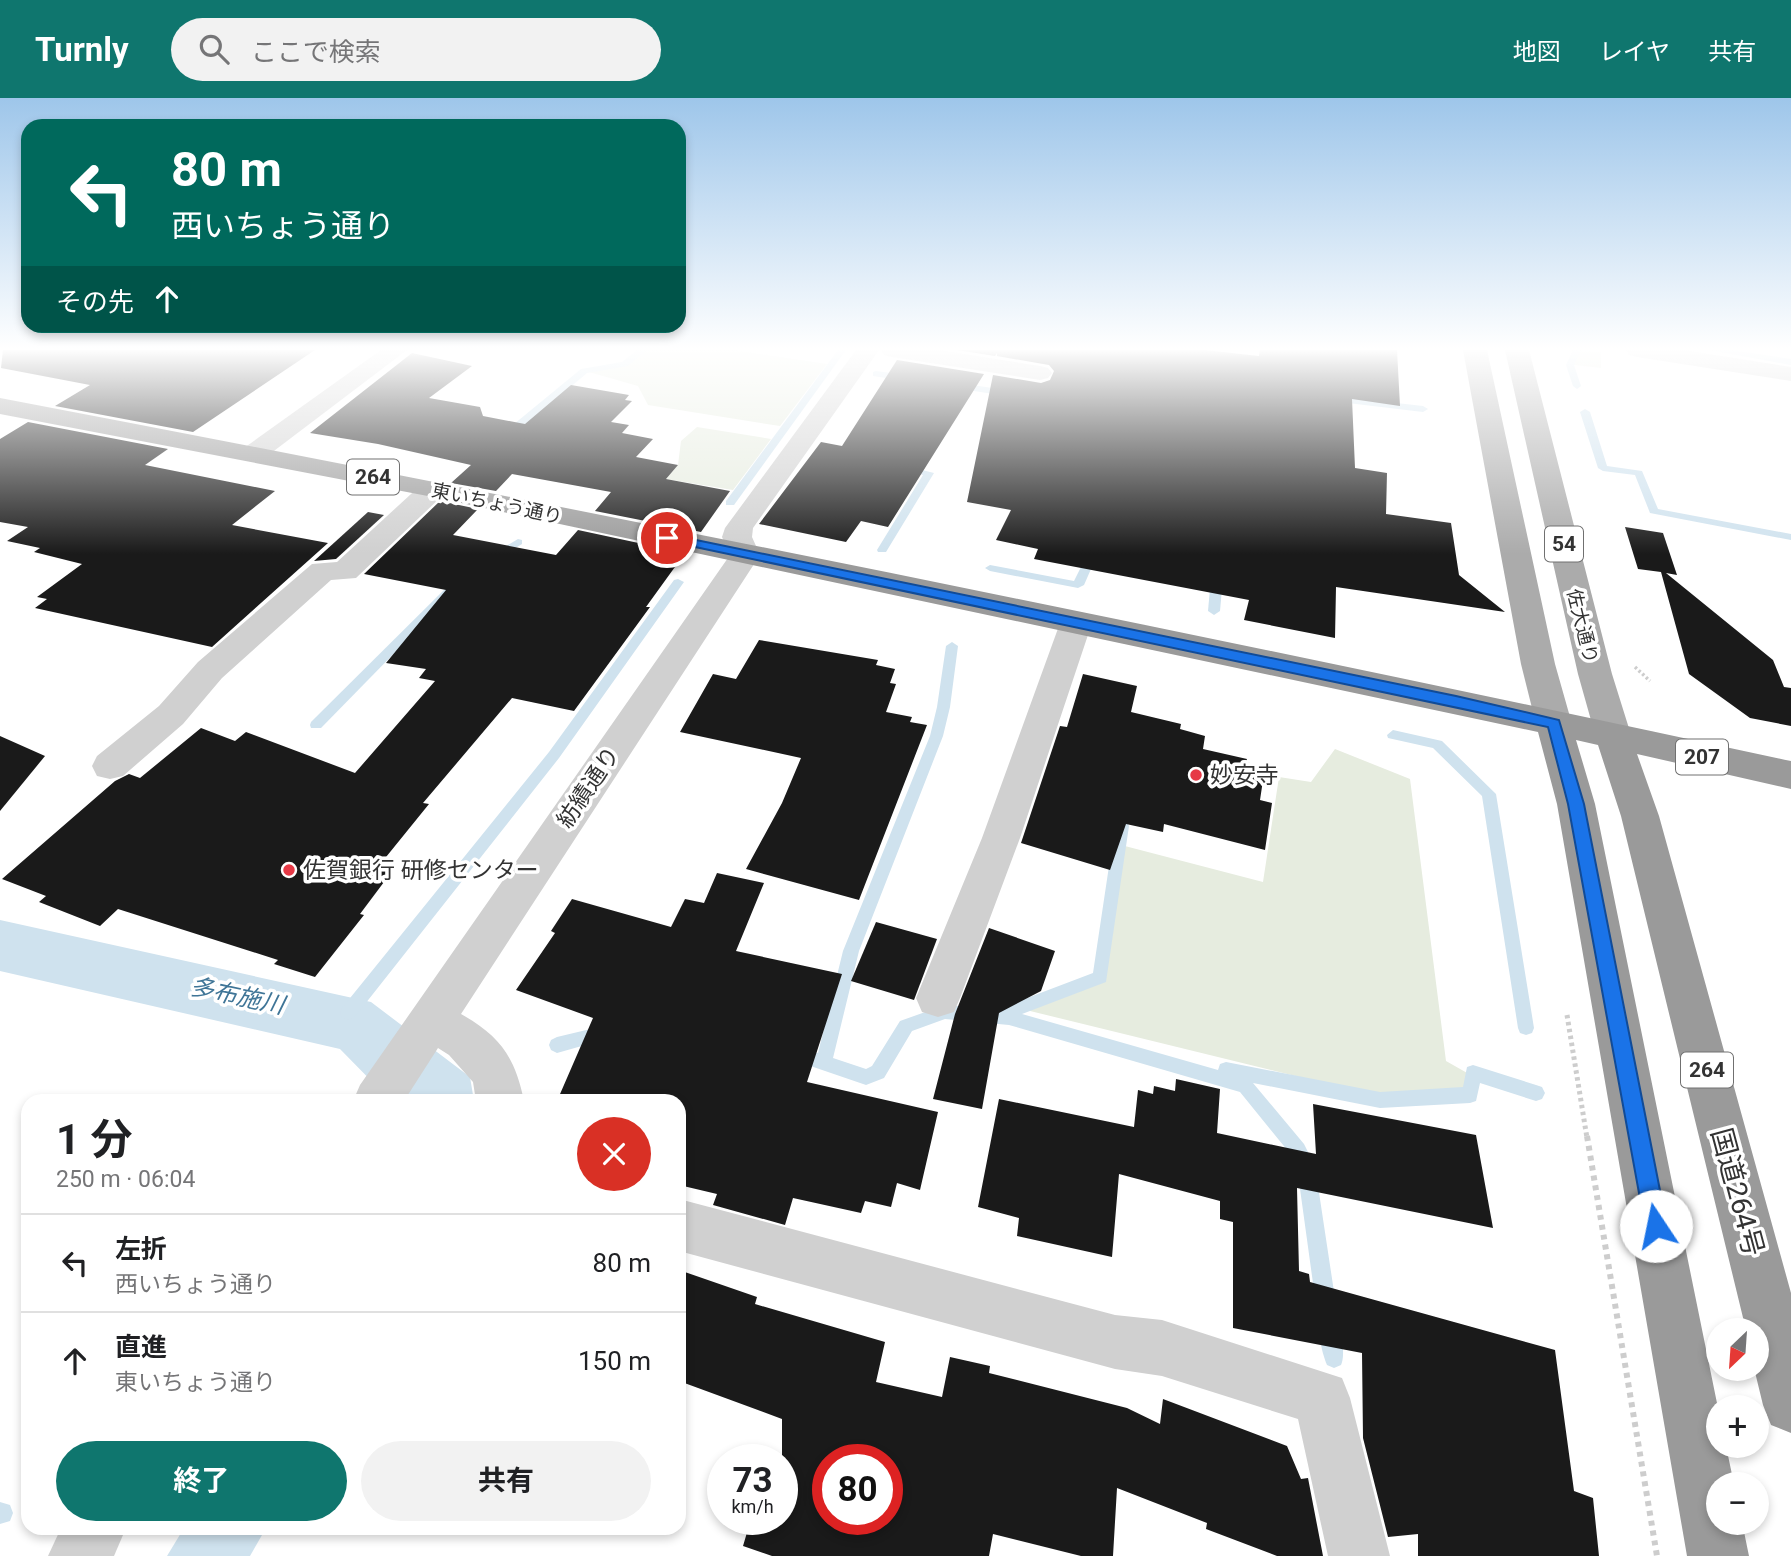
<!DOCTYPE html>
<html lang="ja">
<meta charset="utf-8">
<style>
:root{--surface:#fff;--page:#f2f2f2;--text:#202124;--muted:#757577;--line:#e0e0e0;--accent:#0f766e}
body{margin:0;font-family:Roboto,"Noto Sans JP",sans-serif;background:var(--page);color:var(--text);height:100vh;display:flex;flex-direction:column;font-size:26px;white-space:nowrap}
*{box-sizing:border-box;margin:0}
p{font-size:23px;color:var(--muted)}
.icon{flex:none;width:38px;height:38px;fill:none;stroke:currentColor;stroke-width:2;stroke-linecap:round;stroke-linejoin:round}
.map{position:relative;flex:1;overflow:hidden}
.drawer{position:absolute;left:21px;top:996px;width:665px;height:441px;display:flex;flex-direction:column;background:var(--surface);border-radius:21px;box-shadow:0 4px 10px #0003}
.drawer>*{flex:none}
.top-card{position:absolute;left:21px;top:21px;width:665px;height:214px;border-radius:21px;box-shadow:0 4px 10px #0003;background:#00695c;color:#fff;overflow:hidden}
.needle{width:46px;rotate:205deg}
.controls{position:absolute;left:1706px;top:1220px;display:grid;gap:14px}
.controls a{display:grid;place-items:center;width:63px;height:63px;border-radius:50%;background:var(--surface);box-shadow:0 4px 10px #0003;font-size:35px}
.speed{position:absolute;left:707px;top:1346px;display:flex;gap:14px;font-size:35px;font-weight:700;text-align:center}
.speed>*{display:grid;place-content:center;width:91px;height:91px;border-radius:50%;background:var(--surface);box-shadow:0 4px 10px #0003;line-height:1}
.speed small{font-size:18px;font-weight:400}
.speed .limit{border:10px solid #d22;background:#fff;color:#111}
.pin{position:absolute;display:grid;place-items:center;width:60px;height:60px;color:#fff;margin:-30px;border:4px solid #fff;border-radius:50%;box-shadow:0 2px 7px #0007}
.me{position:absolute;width:77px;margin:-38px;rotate:349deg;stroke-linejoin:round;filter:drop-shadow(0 0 5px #0008)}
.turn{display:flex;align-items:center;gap:24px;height:147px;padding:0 35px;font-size:32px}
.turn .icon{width:91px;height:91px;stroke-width:2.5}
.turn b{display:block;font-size:49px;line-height:60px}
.then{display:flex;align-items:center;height:66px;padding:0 35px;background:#0003;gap:14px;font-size:26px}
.round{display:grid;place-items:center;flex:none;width:74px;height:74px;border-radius:37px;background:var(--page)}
.head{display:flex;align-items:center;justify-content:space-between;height:119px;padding:0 35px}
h1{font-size:42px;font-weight:700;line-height:52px}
.button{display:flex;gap:14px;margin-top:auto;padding:14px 35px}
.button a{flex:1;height:80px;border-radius:42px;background:var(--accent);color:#fff;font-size:28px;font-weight:700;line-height:80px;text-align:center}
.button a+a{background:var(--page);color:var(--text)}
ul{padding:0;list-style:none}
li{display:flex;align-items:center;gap:21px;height:98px;padding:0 35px;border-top:2px solid var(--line)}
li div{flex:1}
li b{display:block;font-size:26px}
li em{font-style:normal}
header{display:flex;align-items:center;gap:42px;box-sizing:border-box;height:98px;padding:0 35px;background:var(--accent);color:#fff}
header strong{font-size:33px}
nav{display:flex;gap:38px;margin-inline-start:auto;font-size:24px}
.search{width:490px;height:63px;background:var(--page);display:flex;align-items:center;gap:18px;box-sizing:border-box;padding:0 24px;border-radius:38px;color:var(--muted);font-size:26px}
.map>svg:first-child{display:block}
.green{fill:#e6ecdf}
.water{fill:#cfe2ee}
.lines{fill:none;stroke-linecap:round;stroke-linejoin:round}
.stream{fill:#cfe2ee;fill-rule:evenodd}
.building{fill:#1a1a1a;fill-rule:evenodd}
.path-far2{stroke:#cdcdcd;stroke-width:3.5;stroke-dasharray:2.5 2.5;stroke-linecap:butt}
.path-far1{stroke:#cdcdcd;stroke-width:5;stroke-dasharray:3.5 3.5;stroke-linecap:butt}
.path{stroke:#cdcdcd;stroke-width:6;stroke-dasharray:5 5;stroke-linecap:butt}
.minor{fill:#d0d0d0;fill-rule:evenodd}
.major{fill:#ababab;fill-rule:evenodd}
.highway{fill:#9a9a9a;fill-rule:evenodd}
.route{fill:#1a73e8;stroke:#114b97;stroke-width:2}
.poi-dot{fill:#e63946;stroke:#fff;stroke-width:2.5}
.labels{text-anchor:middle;stroke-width:7;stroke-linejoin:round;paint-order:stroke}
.far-street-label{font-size:19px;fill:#333;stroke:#fff}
.shield{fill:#fff;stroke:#707070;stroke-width:2}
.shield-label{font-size:21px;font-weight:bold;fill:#333}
.poi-label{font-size:23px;fill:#333;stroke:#fff;text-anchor:start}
.street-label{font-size:23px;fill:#333;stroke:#fff}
.water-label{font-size:24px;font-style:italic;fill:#3f7597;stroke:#fff}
.near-street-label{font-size:28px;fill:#333;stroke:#fff}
</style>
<header>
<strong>Turnly</strong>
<div class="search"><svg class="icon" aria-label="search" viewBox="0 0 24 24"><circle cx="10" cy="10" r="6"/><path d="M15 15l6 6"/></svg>ここで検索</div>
<nav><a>地図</a><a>レイヤ</a><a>共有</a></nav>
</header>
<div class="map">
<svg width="1791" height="1458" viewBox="0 0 1791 1458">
<rect width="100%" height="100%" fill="#fff"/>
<g class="green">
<path d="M640 252H734L827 266 780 328 648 307 638 288 582 272 624 265Z"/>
<path d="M1573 252 1601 254V270L1567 266Z"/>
<path d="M697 329 771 341 733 392 666 381 678 367 681 343Z"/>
<path d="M1335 651 1410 681 1446 963 1476 980 1475 999 1365 995 1026 912 1103 881 1121 747 1263 784 1279 679 1311 684Z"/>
</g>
<g class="water">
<path d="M0 822 371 904 470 979 474 1003H391L340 951 0 873Z"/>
<path d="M184 1430H266L250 1458H167Z"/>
</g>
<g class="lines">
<g class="stream">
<path d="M637 252H647L628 268 587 275 510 340 502 338 508 331 581 271 622 264Z"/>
<path d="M838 252H846L734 407H726V403Z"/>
<path d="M1573 252H1581L1574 267 1581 288 1577 291 1573 288 1566 267Z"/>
<path d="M1709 252H1731L1791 261V267Z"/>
<path d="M876 273 906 277 910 280 906 283 873 278V274Z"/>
<path d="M957 285 1007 292 1011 295 1007 298 954 290 953 288Z"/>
<path d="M1334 298 1423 308 1428 311 1423 314 1331 303V299Z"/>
<path d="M1585 311 1590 314 1607 368 1642 373 1658 411 1791 436V442L1650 415 1635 377 1603 373 1598 370 1580 314Z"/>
<path d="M906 368 934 375 886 454H878L877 452 923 377 903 373 901 371Z"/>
<path d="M518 441 522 442V446L499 460H491L490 458Z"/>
<path d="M1093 452 1098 455 1084 487 1078 490 990 473 985 470 990 467 1074 483 1088 455Z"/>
<path d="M1217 476 1223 479 1220 513 1214 517 1208 513 1211 479Z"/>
<path d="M678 481 684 484 559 660 354 920 348 922 342 920 340 915 342 910 549 654 674 482Z"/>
<path d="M456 483 460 484V488L321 630H311L310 627 311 624 452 484Z"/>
<path d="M952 544 958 548 950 609 943 638 859 853 833 960 866 971 872 968 900 923 945 907 1004 912 1006 908 1093 875 1115 728 1117 724H1127L1129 728 1106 884 1022 916 1218 972 1220 966 1226 964 1380 994 1463 989 1467 969 1473 967 1536 987 1542 989 1545 995 1542 1001 1536 1003 1480 985 1476 1003 1470 1005 1380 1010 1253 985 1304 1046 1315 1068 1336 1207 1333 1214 1326 1217 1319 1214 1316 1207 1297 1069 1292 1058 1240 994 1009 927 945 921 912 933 884 980 866 987 790 961 788 956 790 951 796 948 818 955 843 853 930 638 937 609 946 548Z"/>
<path d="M1393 632 1442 643 1496 696 1534 930 1532 935 1526 937 1520 935 1518 930 1482 698 1433 650 1388 640 1387 637Z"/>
<path d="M603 928 609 930 611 935 609 940 603 942 557 955 551 952 549 947 551 942 557 939Z"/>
<path d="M1329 1220 1336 1223C1341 1235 1346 1255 1341 1267L1334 1270 1327 1267C1322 1255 1317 1235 1322 1223Z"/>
<path d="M0 1404 10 1407 13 1415 10 1423 0 1426Z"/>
</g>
</g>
<g class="building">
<path d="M3 252H315L193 334 55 308 90 287 1 270Z"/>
<path d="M957 252H1204L1259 258 1260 252H1397L1400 308 1352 301 1355 370 1387 375 1386 416 1451 425 1459 477 1505 514 1336 489 1335 540 1244 522 1249 502 1034 461 1038 451 996 442 1011 412 967 404 993 277 1041 285 1050 282 1054 273 1049 267 997 258V255L995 258Z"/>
<path d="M412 255 472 268 429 300 480 309 483 318 525 326 571 287 629 297 625 302 632 303 611 324 629 327 622 335 653 341 636 359 678 367 666 381 730 393 701 434 595 413 611 394 512 376 496 393 451 385 471 367 378 346 310 335Z"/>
<path d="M897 262 984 276 888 429 861 423 846 444 759 426 821 344 842 348Z"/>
<path d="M28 324 168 351 145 367 275 393 232 427 328 445 212 549 35 510 47 501 37 499 82 466 34 454 40 450 7 443 28 429 0 424V341Z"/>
<path d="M440 403 478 411 453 437 556 457 578 432 685 455 646 509H650L574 613 512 600 423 705 429 706 382 764 396 768 360 816 364 817 315 879 274 866 278 862 118 811 100 828 39 804 46 798 2 781 115 683 129 676 140 680 201 630 235 643 246 634 355 675 435 583 419 580 426 571 386 565 446 492 364 476Z"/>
<path d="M368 414 384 417 336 461 314 463Z"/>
<path d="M1625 429 1663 435 1677 477 1666 475 1773 562 1784 589 1791 590V628L1750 620 1689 576 1661 474 1638 471Z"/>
<path d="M759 542 878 562 876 567 895 571 890 585 896 586 886 614 912 619 910 624 927 627 859 802 746 771 782 705 801 660 680 634 713 576 736 581Z"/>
<path d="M1083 576 1137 588 1131 614 1181 626 1180 631 1205 638 1203 651 1247 661 1246 664 1265 669 1260 702 1272 705 1265 752 1164 726 1163 734 1126 726 1110 772 1021 745 1060 628 1067 629Z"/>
<path d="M0 638 45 658 0 713Z"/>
<path d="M717 775 764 785 736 853 842 876 807 984 938 1014 920 1092 897 1085 891 1109 865 1103 861 1115 793 1100 785 1127 713 1107 717 1096 679 1087V1003H557L593 920 516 892 555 835 551 833 572 801 671 829 685 801 704 805Z"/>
<path d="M876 824 937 841 914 902 851 883Z"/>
<path d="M989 830 1055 853 1041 893 999 915 982 1011 933 1001 955 916Z"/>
<path d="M1176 981 1220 991 1217 1035 1316 1056 1313 1006 1476 1037 1493 1130 1297 1090 1299 1173 1309 1176 1310 1184 1555 1252 1574 1393 1593 1400 1599 1458H1418V1436L1388 1439 1363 1340 1362 1255 1233 1230V1124L1220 1121V1103L1119 1076 1112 1159 1017 1138 1019 1120 978 1109 999 1001 1134 1029 1138 992 1153 996 1154 988 1175 993Z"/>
<path d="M679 1172 757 1199 755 1206 885 1244 876 1284 942 1299 950 1259 990 1268 989 1275 1127 1310 1160 1326 1163 1301 1287 1348 1301 1381 1308 1380 1323 1458H1277L1206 1431 1207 1425 1117 1390 1113 1458H1081L993 1436 989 1458H772L743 1448 751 1421H782V1321L679 1283ZM828 1362H887V1421H828Z"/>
</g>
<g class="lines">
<path class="path-far2" d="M1635 569 1650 583"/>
<path class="path-far1" d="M1567 917 1587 1040"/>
<path class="path" d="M1587 1038 1657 1458"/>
<g class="minor">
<path d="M381 252H407L262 362 253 364 244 362 240 356 244 350Z"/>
<path d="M856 252H879L753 430 752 439 760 457 461 916C500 938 515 959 524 1003H476L473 984 449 957 438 950 404 1003H353L360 987 730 457 722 439 725 430Z"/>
<path d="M881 252H939L1040 268 1048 270 1052 275 1048 280 1040 282 892 259 884 257Z"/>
<path d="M1626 252H1684L1791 269V283L1637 259 1629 257Z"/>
<path d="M433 383 443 385 447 391 443 397 356 480 331 482 222 580 183 626 123 678 110 681 97 678 92 668 97 658 159 608 198 564 312 466 337 464 423 385Z"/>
<path d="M1076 515 1087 518 1092 525 1020 740 960 900 954 914 938 919 922 914 916 900 982 740 1060 525 1065 518Z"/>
<path d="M679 1101 1115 1217 1162 1222 1342 1280 1350 1300 1390 1458H1328L1298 1321 1162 1278 1115 1271 679 1153Z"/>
<path d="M61 1430H126L114 1458H48Z"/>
</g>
<g class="major">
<path d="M1463 252H1487L1555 566 1572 626 1566 635 1554 639 1542 635 1536 626 1521 566Z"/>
<path d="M1505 252H1529L1612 576 1632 640 1627 649 1614 653 1601 649 1596 640 1578 576Z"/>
</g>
<path class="highway" d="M0 300C598 414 1196 535 1791 663V691L1637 656 1659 718 1791 1195V1335L1771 1327 1763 1307 1754 1270H1757V1232H1746L1621 718 1598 647 1576 642 1595 706 1718 1310V1348H1726L1734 1386H1718V1424H1742L1749 1458H1687L1557 706 1538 634 433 399 0 316Z"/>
</g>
<linearGradient id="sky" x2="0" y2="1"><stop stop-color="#9ec6ea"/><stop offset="0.55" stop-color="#fff"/><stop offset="1" stop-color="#fff" stop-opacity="0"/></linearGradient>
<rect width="1791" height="456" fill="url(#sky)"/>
<path class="route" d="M667 436 1456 598 1559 622 1584 706 1667 1128 1664 1136 1656 1139 1649 1136 1645 1128 1568 706 1548 629 662 442 661 440Z"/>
<g class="poi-dot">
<circle cx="1196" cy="677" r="7"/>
<circle cx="289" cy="772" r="7"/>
</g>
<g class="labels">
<g class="far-street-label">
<text transform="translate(497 405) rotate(12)" y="7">東いちょう通り</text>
<text transform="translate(1583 528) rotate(76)" y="7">佐大通り</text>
</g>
<g class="shield">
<rect x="347" y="361.5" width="52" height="35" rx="5"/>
<rect x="1545" y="428.5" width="38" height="35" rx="5"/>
<rect x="1676" y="641.5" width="52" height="35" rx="5"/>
<rect x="1681" y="954.5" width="52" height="35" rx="5"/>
</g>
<g class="shield-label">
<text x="373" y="386">264</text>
<text x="1564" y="453">54</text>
<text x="1702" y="666">207</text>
<text x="1707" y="979">264</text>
</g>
<g class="poi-label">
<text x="1210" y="685">妙安寺</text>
<text x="303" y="780">佐賀銀行 研修センター</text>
</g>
<g class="street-label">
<text transform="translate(588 689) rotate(-56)" y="8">紡績通り</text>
</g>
<g class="water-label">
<text transform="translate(237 898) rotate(12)" y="8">多布施川</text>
</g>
<g class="near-street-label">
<text transform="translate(1738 1094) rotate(75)" y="10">国道264号</text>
</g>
</g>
</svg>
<div class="controls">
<a><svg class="needle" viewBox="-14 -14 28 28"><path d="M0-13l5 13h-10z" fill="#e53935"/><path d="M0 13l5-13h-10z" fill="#757577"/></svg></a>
<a>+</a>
<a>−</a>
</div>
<div class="speed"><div>73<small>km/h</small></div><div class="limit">80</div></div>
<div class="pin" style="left:667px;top:440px;background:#d93025"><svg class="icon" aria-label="arrive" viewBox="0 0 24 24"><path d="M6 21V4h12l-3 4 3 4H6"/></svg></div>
<svg class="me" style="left:1656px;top:1128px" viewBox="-20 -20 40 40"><circle r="19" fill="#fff"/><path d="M0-13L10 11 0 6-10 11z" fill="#1a73e8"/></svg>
<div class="top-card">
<div class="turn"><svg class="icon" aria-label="left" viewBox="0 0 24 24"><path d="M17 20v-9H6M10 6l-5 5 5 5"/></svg><div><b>80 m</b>西いちょう通り</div></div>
<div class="then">その先<svg class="icon" aria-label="ahead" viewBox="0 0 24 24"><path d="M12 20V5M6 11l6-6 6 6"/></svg></div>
</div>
<section class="drawer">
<div class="head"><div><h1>1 分</h1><p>250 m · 06:04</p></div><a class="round" style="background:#d93025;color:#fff"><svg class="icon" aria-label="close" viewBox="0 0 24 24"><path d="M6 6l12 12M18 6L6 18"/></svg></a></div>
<ul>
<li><svg class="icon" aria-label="left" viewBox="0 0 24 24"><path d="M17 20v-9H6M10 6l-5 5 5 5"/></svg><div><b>左折</b><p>西いちょう通り</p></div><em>80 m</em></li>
<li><svg class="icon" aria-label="ahead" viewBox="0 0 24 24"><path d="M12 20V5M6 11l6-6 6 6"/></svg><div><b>直進</b><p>東いちょう通り</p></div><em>150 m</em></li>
</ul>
<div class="button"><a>終了</a><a>共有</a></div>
</section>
</div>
